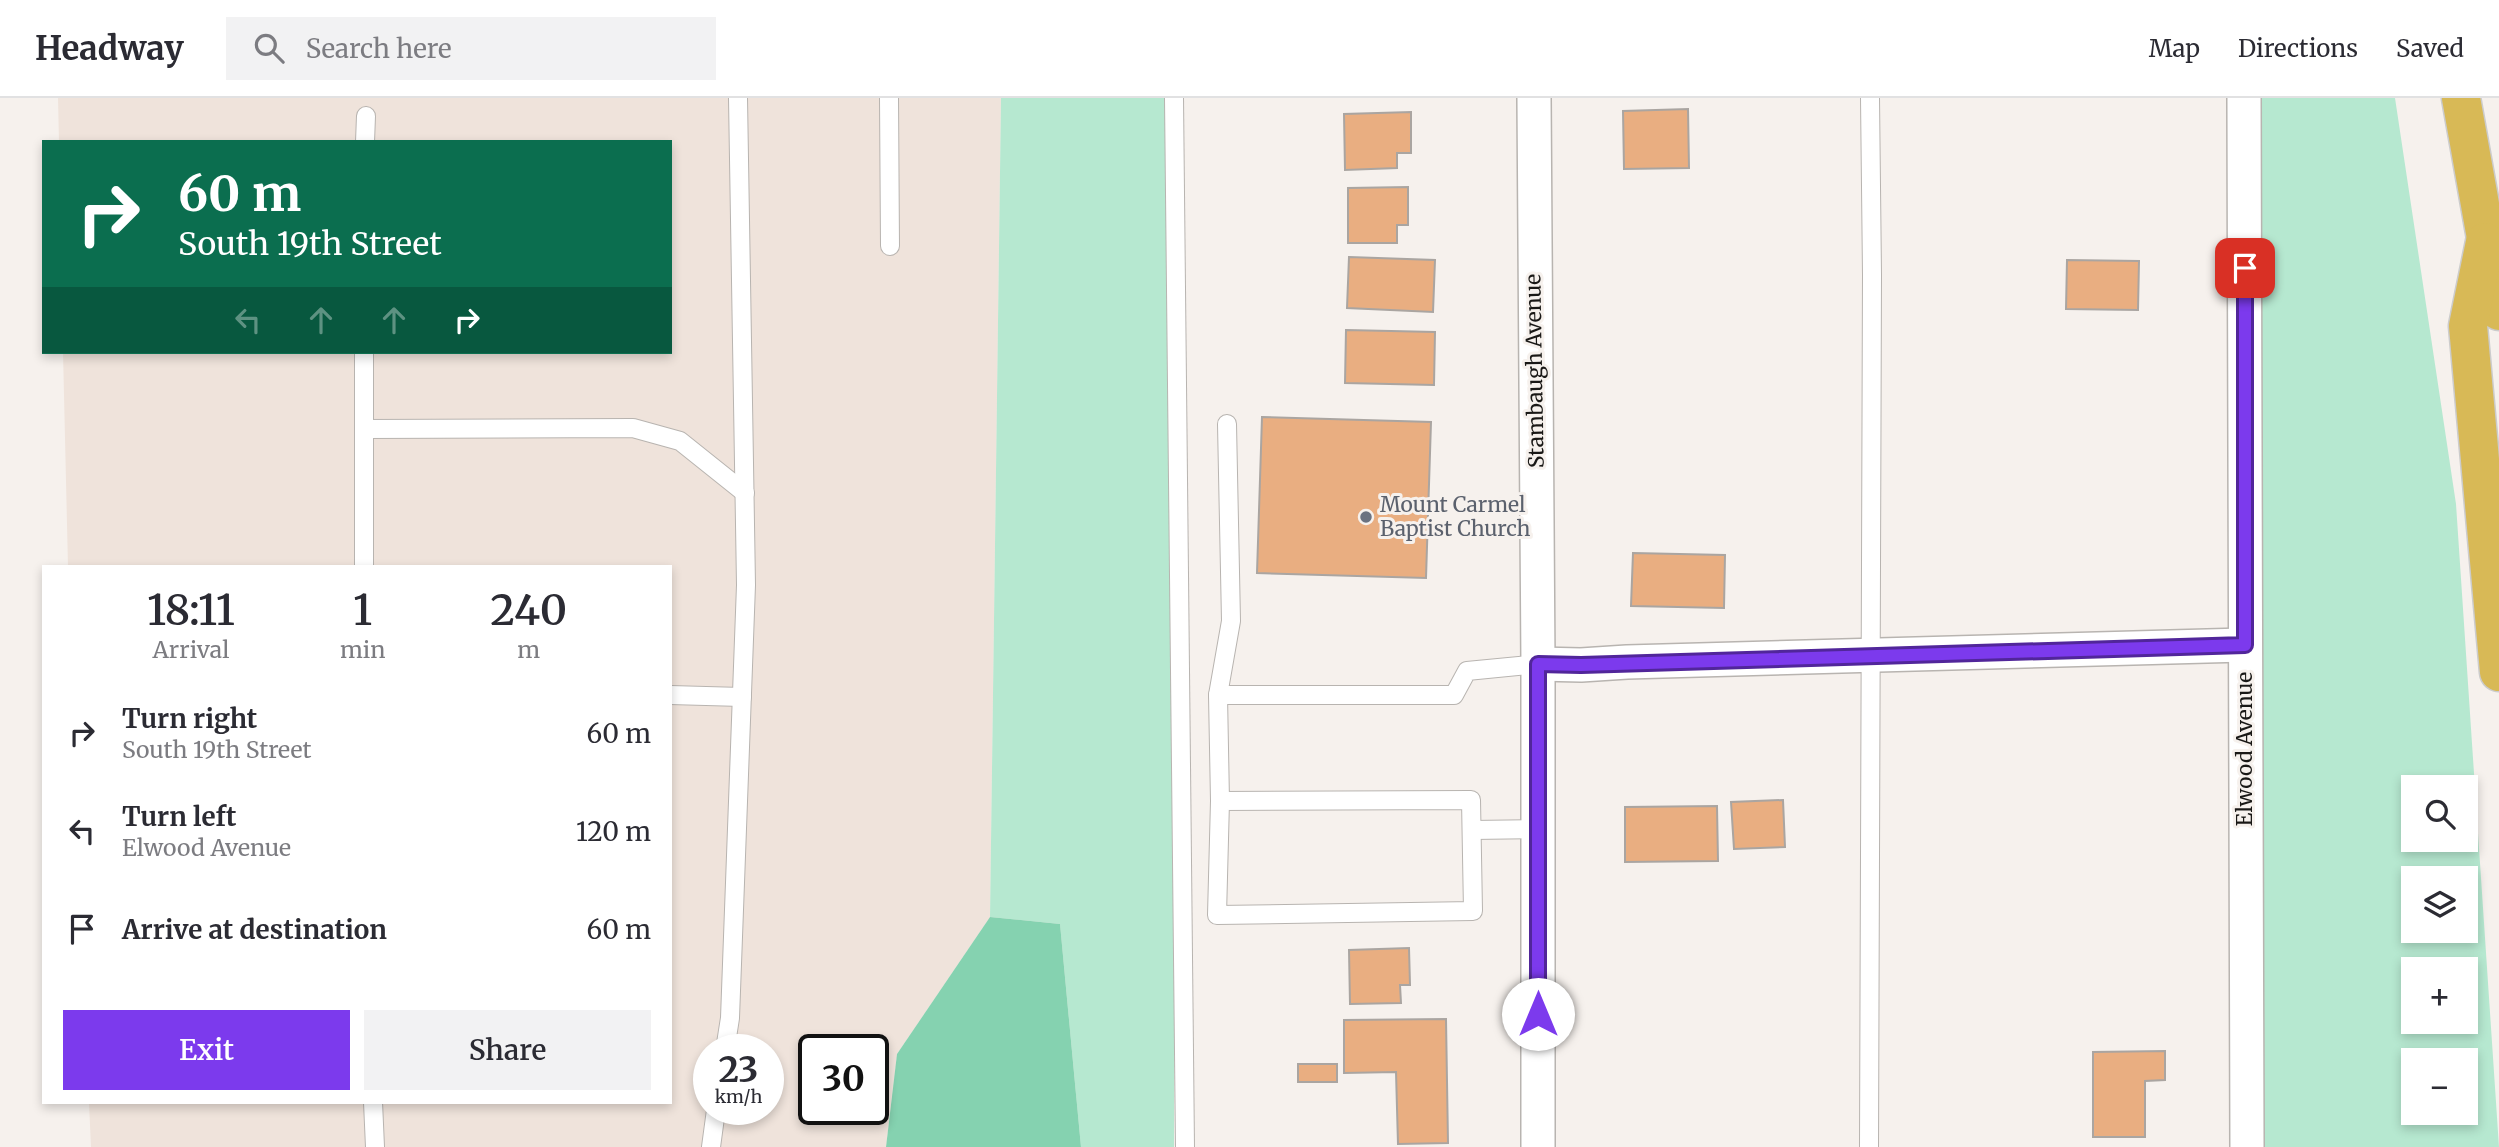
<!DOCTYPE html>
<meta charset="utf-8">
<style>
:root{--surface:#fff;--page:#f2f2f3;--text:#2b2b33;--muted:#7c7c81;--line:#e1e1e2;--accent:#7c3aed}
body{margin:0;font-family:Merriweather,serif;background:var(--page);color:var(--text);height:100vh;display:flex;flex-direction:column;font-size:26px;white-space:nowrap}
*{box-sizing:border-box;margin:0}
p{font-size:23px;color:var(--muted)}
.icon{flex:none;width:38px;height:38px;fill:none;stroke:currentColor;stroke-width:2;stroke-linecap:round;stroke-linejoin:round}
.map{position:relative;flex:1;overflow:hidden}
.panel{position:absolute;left:42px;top:467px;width:630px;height:539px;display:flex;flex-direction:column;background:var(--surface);border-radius:0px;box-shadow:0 4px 10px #0003}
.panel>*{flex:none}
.top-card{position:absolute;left:42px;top:42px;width:630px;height:214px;border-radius:0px;box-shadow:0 4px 10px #0003;background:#0b6e4f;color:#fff;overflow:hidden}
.buttons{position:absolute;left:2401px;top:677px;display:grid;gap:14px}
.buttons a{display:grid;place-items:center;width:77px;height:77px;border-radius:0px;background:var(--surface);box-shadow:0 4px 10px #0003;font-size:35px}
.speed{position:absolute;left:693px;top:936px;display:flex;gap:14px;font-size:35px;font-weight:700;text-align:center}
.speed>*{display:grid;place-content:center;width:91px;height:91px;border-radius:50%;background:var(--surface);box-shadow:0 4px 10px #0003;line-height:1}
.speed small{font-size:18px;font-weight:400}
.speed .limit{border:4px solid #111;border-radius:10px;background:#fff;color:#111}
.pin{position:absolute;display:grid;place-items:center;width:60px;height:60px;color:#fff;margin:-30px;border-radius:14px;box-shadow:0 4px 10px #0006}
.me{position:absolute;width:77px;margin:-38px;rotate:0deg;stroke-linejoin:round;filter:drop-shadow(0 0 5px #0008)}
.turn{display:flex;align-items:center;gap:24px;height:147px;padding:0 21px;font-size:32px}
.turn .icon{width:91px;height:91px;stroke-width:2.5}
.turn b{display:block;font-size:49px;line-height:60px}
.lanes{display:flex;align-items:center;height:66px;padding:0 21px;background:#0003;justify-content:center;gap:35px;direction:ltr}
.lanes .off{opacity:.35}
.eta{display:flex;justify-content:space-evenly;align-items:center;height:119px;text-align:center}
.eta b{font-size:42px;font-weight:600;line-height:49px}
.button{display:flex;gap:14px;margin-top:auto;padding:14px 21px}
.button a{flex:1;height:80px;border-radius:0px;background:var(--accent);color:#fff;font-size:28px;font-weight:600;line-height:80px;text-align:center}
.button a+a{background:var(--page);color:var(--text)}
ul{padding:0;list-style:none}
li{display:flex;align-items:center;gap:21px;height:98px;padding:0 21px}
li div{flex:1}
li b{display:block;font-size:26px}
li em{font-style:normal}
header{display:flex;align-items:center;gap:42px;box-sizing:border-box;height:98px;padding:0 35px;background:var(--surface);border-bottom:2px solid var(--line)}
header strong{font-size:33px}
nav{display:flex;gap:38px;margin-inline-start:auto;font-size:24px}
.search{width:490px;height:63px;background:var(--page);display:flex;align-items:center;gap:18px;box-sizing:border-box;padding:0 24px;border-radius:0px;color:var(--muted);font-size:26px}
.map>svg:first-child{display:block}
.built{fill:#efe3db;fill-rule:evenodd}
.green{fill:#b6e8d0;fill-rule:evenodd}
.forest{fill:#85d2b0}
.building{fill:#e9ae81;stroke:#aaa5a1;stroke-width:2}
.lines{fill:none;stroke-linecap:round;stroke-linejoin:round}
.lane-casing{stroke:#b8b4b0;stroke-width:20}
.street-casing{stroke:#b8b4b0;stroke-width:36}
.highway-casing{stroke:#ccc;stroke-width:41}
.lane{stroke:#fff;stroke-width:18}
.street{stroke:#fff;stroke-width:33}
.highway{stroke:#d8b956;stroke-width:38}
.route-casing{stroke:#51269a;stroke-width:18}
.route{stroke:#7c3aed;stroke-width:12}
.worship-dot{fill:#6b7280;stroke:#f6f1ed;stroke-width:2.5}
.labels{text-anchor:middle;stroke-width:6;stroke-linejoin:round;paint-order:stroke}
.street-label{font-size:21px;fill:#191816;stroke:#f6f1ed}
.worship-label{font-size:21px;fill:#5b616d;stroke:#f6f1ed;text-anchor:start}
</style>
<header>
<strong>Headway</strong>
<div class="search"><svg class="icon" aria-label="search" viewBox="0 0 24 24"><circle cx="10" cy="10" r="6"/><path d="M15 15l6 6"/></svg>Search here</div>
<nav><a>Map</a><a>Directions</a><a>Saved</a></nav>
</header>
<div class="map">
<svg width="2499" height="1049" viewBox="0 0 2499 1049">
<rect width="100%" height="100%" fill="#f6f1ed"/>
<path class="built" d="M58 0H1001L990 819 897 956 886 1049H91L89 1005 670 1004V469H68L63 254H670V44H59ZM709 952H768V1012H709ZM814 952H873V1012H814Z"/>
<g class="green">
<path d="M1001 0H1177L1174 1049H1081L1060 826 990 819Z"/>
<path d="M2260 0H2395L2456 406 2499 1049H2262ZM2413 690H2466V742H2413ZM2413 780H2466V833H2413ZM2413 872H2466V924H2413ZM2413 962H2466V1015H2413Z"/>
</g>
<path class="forest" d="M990 819 1060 826 1081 1049H886L897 956Z"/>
<g class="building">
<path d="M1688 11 1689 70 1624 71 1623 13Z"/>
<path d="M1411 14V55H1397V70L1345 72 1344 16Z"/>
<path d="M1408 89V127H1397V145H1348V90Z"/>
<path d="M1349 159 1435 162 1433 214 1347 210Z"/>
<path d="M2067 162 2139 163 2138 212 2066 211Z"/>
<path d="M1346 232 1435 234 1434 287 1345 285Z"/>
<path d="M1262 319 1431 324 1426 480 1257 475Z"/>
<path d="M1633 455 1725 457 1724 510 1631 508Z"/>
<path d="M1783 702 1785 749 1734 751 1731 704Z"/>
<path d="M1717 708 1718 763 1625 764V709Z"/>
<path d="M1409 850 1410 887H1400L1401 905 1350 906 1349 852Z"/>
<path d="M1446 921 1448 1045 1398 1046 1396 974 1344 975V922Z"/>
<path d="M2165 953V982L2145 983V1039H2093V954Z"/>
<rect x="1298" y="966" width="39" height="18"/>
</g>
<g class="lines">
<g class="lane-casing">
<g id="lane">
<path d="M889 0 890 148"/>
<path d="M1174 0 1185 1049"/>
<path d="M365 44 366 18"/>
<path d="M364 254V469"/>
<path d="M364 331 633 330 680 343 745 395"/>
<path d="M670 597 742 599"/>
<path d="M1218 597H1454L1467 573 1538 566"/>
<path d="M1220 703 1471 702 1473 813 1217 817 1220 703 1218 597 1231 523 1227 326"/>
<path d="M1472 732 1537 731"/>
<path d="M725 952 730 920 746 487 738 0"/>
<path d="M373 1004 375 1049"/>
<path d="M711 1049 716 1012"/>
<path d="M1869 1049 1872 177 1870 0"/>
</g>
</g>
<g class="street-casing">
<g id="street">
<path d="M1534 0 1538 566V1049"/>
<path d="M2244 0 2247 1049"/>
<path d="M1538 566 1581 567 1627 564 2244 547"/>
</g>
</g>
<g class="highway-casing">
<g id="highway">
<path d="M2461 0 2499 213"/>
<path d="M2485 144 2468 228 2499 574"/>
</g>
</g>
<use href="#lane" class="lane"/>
<use href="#street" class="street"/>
<use href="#highway" class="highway"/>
</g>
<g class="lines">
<g class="route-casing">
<path id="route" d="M1538 916V566L1581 567 2245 547V170"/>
</g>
<use href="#route" class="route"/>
</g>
<circle class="worship-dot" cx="1366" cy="419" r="7"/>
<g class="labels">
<g class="street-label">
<text transform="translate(1535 273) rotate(-91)" y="7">Stambaugh Avenue</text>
<text transform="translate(2245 651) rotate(-90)" y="7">Elwood Avenue</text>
</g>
<g class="worship-label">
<text x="1380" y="414">Mount Carmel<tspan x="1380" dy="24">Baptist Church</tspan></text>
</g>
</g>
</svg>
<div class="buttons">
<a><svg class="icon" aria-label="search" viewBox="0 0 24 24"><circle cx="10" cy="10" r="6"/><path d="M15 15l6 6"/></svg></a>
<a><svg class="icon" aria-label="layers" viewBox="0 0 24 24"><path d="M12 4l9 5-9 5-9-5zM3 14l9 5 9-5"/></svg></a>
<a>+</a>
<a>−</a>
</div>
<div class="speed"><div>23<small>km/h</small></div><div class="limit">30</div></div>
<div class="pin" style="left:2245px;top:170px;background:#d93025"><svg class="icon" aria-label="arrive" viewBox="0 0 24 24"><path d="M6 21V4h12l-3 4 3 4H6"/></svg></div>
<svg class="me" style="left:1538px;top:916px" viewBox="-20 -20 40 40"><circle r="19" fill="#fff"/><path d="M0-13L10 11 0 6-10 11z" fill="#7c3aed"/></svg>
<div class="top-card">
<div class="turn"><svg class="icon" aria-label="right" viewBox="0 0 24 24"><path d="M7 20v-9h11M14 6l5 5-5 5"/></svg><div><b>60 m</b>South 19th Street</div></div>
<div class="lanes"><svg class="icon off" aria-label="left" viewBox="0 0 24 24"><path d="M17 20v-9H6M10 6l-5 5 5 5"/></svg><svg class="icon off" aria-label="ahead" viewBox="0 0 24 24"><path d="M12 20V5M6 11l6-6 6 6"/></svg><svg class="icon off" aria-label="ahead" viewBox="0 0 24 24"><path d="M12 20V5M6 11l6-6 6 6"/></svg><svg class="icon" aria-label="right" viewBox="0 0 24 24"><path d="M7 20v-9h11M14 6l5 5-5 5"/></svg></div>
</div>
<section class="panel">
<div class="eta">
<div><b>18:11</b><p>Arrival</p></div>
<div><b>1</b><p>min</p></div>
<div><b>240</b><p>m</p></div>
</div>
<ul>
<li><svg class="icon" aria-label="right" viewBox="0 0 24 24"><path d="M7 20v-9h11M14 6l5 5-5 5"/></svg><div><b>Turn right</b><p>South 19th Street</p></div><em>60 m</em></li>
<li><svg class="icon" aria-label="left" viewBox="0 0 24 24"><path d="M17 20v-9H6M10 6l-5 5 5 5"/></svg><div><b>Turn left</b><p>Elwood Avenue</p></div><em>120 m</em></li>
<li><svg class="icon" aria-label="arrive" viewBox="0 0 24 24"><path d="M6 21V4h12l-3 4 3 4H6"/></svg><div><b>Arrive at destination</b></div><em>60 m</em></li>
</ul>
<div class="button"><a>Exit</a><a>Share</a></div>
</section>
</div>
